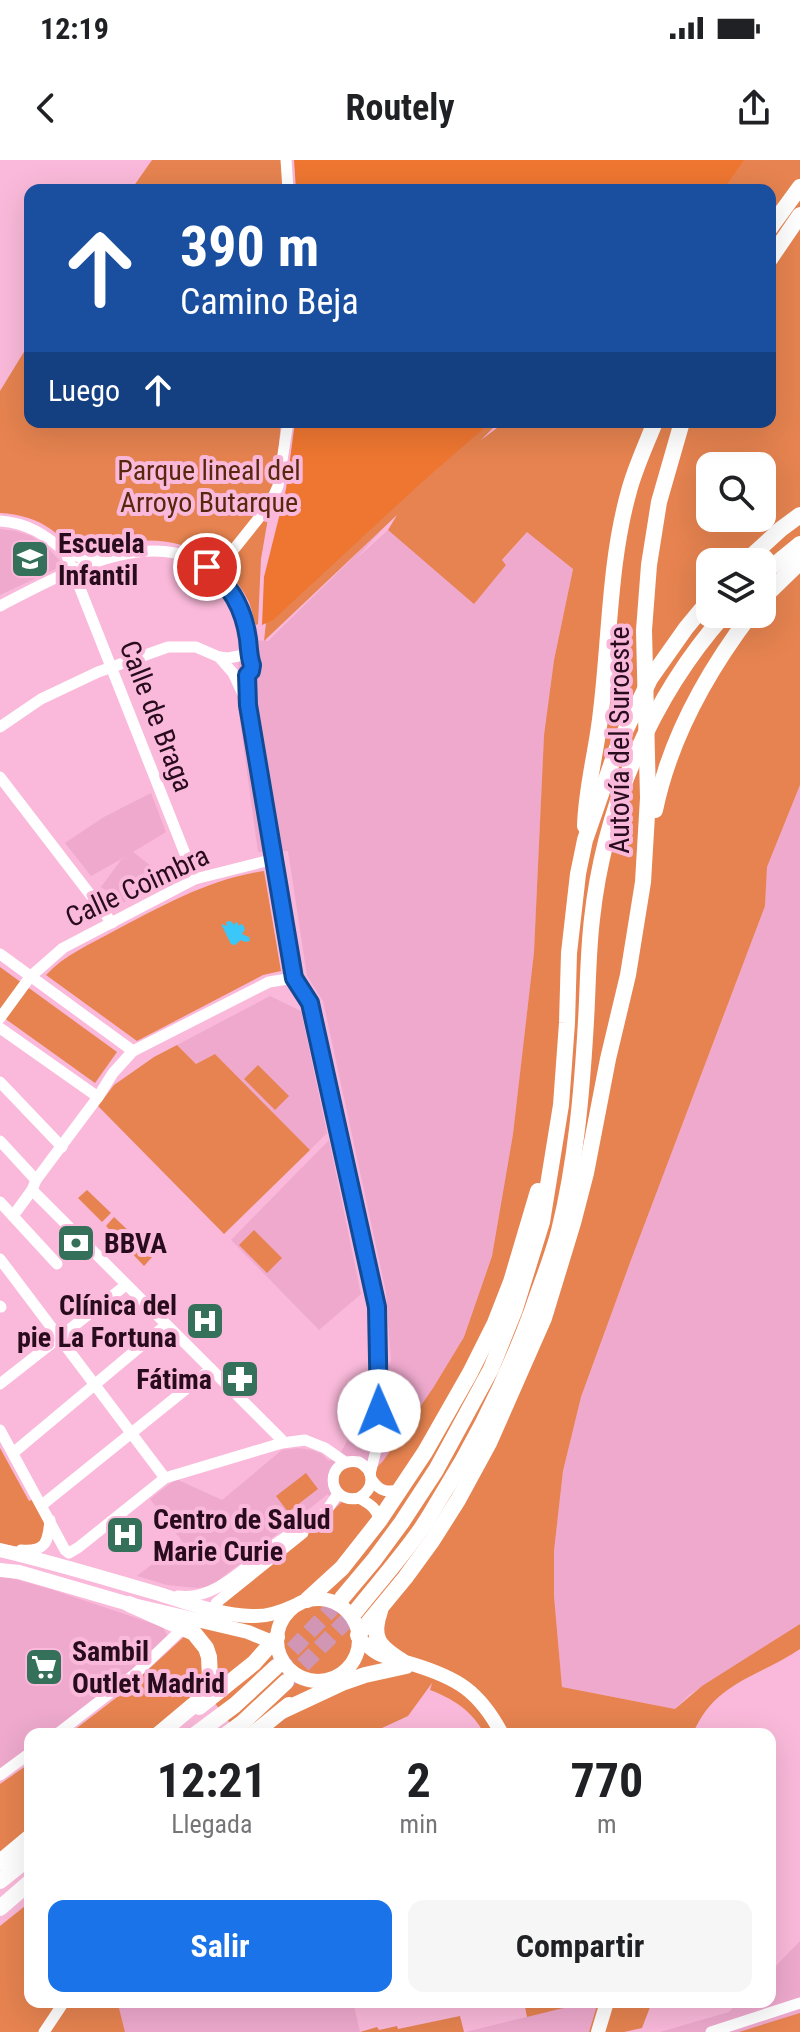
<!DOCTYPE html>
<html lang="es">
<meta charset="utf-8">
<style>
:root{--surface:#fff;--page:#f6f6f6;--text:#202124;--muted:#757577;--accent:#1a73e8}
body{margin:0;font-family:"Roboto Condensed",sans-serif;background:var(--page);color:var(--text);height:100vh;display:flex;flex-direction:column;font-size:30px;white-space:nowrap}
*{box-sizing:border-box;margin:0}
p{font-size:26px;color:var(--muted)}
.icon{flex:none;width:44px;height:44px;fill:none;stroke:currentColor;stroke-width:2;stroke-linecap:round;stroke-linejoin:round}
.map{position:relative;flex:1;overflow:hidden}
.sheet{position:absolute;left:24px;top:1568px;width:752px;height:280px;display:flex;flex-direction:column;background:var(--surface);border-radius:16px;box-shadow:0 8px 32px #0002}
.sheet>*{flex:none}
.hud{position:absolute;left:24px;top:24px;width:752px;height:244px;border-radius:16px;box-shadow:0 8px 32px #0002;background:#1a4fa0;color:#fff;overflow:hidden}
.fabs{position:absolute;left:696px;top:292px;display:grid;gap:16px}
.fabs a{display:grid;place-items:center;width:80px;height:80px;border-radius:16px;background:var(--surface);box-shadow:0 8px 32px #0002;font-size:40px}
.pin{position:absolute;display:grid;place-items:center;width:68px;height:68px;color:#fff;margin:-34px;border:4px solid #fff;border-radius:50%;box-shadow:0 2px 8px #0007}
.me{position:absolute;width:88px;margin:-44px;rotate:359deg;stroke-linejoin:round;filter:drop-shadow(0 0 6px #0008)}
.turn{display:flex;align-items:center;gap:28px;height:168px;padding:0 24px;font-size:36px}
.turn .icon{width:104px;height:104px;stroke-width:2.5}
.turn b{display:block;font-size:56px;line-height:68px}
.then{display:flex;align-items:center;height:76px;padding:0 24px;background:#0003;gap:16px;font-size:30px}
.eta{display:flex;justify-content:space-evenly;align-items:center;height:136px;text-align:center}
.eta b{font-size:48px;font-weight:700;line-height:56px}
.button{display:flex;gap:16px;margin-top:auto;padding:16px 24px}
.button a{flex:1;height:92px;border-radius:16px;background:var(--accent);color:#fff;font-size:32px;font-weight:700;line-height:92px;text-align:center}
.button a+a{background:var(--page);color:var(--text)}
.status{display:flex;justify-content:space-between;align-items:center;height:56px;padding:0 40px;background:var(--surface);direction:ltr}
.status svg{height:22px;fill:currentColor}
header{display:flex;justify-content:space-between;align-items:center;height:104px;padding:0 24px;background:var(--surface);font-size:36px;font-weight:700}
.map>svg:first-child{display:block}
.built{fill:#eea9cd}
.green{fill:#e68350;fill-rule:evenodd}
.forest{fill:#ee7631}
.water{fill:#3cc7f9}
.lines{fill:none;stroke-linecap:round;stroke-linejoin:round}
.highway-tunnel{stroke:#d096b4;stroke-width:16;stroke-dasharray:16 8;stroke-linecap:butt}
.minor{stroke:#fff;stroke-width:11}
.major{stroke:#fff;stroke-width:14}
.highway{stroke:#fff;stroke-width:16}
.route-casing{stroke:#114b97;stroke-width:20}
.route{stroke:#1a73e8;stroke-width:14}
.labels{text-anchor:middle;stroke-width:8;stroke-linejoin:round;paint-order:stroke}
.park-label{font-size:28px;fill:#57280d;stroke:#fab9da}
.poi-label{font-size:28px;font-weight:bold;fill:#280b1c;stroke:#fab9da;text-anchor:start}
.street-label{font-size:28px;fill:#280b1c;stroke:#fab9da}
</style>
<div class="status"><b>12:19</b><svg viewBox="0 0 49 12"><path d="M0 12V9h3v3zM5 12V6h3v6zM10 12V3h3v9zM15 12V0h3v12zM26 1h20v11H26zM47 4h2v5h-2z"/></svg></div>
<header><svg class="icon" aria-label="back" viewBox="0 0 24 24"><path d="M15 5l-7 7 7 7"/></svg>Routely<svg class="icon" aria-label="share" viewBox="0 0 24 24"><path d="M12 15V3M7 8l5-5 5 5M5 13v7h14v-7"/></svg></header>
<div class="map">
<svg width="800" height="1872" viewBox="0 0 800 1872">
<rect width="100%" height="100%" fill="#fab9da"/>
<g class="built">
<path d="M386 365 356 399 388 370 474 443 506 404 502 401 528 371 573 409 554 500 544 575 534 792 513 974 492 1096 464 1177 433 1228 383 1301 335 1349 328 1334 215 1423 206 1427 197 1428 167 1425 137 1416 182 1381 150 1339 176 1319 222 1340 282 1290 298 1288 312 1290 322 1294 328 1300 336 1301 391 1201 386 1132 323 841 307 816 288 691 258 692 237 539 240 479 268 481Z"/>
<path d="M0 369 16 371 31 376 44 384 64 405 0 435Z"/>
<path d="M800 625V1464L689 1535 675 1549 562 1527 554 1435V1391L563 1311 581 1237 631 1100 765 746 767 707Z"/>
<path d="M151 633 166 672 133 692 151 706 124 743 101 727 121 700 127 696 91 716 65 683 104 657Z"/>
<path d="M270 836 301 851 327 973 310 990 215 894 196 904 177 885Z"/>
<path d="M329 980 361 1134 319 1170 231 1080Z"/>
<path d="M0 1415 50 1429 163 1467 168 1477 162 1493 141 1518 64 1574H30V1598L0 1620Z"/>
<path d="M800 1781V1872H660L729 1852 739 1842H770V1812Z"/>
<path d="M126 1842H353L360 1872H125L118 1844Z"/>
<path d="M588 1842H598L589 1872H465Z"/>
</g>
<g class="green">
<path d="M152 0H281L283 30H131Z"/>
<path d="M306 0H800V625L767 707 765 746 631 1100 581 1237 563 1311 554 1391V1436L562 1527 675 1549 702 1526 800 1464V1489C759 1517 714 1522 693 1574H484C474 1552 452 1538 430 1530L432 1523 408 1556 369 1574H238L203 1527 173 1556 149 1574H69L125 1531 187 1474 315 1368 349 1335C339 1328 337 1323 340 1311L353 1306 361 1309 367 1317 383 1301 433 1228 464 1177 492 1096 513 974 534 792 544 575 554 500 573 409 527 372 502 400 506 405 474 444 388 370 397 355 264 481 268 444 301 262H499L481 280 505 262H770V30H307ZM710 306H762V358H710ZM710 402H762V454H710Z"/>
<path d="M30 182V262H281L277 306 261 399 258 464 256 465C253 458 252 449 249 442 228 397 178 374 130 382 116 384 104 394 89 391 73 388 64 380 52 370 37 359 19 354 0 353V231Z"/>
<path d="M264 711 281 811 263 815 137 881 46 815C64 795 91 784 114 771 162 746 209 719 264 711Z"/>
<path d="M0 807 117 892 95 923 0 855Z"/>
<path d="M177 885 196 904 215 894 310 990 224 1074 98 946 114 925 154 897Z"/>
<path d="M258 905 289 936 275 950 244 919Z"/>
<path d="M87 1030 111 1053 102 1062 78 1038Z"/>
<path d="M114 1057 154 1095 144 1106 106 1066Z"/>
<path d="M254 1070 282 1098 267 1113 239 1085Z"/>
<path d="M0 1288 29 1341 34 1339C40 1351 56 1380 34 1386 24 1389 10 1385 0 1384Z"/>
<path d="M306 1313 318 1329 288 1352 276 1336Z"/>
<path d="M30 1603V1668L0 1694V1624Z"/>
<path d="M30 1742V1842H126L118 1844 125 1872H0V1766Z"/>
<path d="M524 1842H588L527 1857Z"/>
<path d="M598 1842H652L642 1868 624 1872H589Z"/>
<path d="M800 1853V1872H739Z"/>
<path d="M460 1856 464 1872H360L377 1867 379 1870 397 1866 398 1869Z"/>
</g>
<g class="forest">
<path d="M294 0H744L723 30H296Z"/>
<path d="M295 262H491L422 322 273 460 262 465 264 417 286 329Z"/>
</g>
<path class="water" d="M229 761 232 762 234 765 236 762 238 763V766L241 764 243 765 245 769 242 774 249 777 250 781 245 782 241 780 235 785 231 784 221 764 227 766 226 762Z"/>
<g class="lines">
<g class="highway-tunnel">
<path d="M276 1507 342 1438"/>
<path d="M286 1522 356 1451"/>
</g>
<g class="minor">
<path d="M286 0 288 30"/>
<path d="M0 361C28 363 46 375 66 393L195 719"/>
<path d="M66 393 80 397 101 400"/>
<path d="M215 413 270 344 278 326 288 262"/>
<path d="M0 446C60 415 165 355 222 420 230 430 237 439 242 451 247 467 248 483 250 500"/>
<path d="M248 545 233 513 219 497 228 498 244 495C253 499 254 508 247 515L248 545 294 818 310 843 312 852 377 1147 378 1282 370 1314"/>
<path d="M0 567 41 539 98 512 168 487H196L219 497"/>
<path d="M0 617 112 763"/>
<path d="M0 794 133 891"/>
<path d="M0 858 30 817 63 788 195 719 274 699"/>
<path d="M0 868 98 937"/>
<path d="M0 922 62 987"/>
<path d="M0 981 36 1020"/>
<path d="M32 1030 281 1279 282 1283"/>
<path d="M0 1042 57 1104"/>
<path d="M13 1056 32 1030 36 1020 98 937 113 913 133 891 269 822 294 818"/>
<path d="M0 1099 165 1318"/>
<path d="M0 1146 1 1147"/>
<path d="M0 1224 126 1125"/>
<path d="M0 1270 65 1390 69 1393 79 1387 165 1318 282 1283 305 1280 325 1288 345 1302"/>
<path d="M13 1293 166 1165"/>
<path d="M372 1320C380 1332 388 1333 402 1329"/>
<path d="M359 1338C375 1328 375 1311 359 1302 324 1296 325 1345 359 1338 370 1344 378 1349 379 1361"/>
<path d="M42 1345 211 1209"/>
<path d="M21 1390C46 1392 48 1382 50 1360"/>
<path d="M178 1436C219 1442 253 1397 286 1377 294 1371 306 1369 315 1363 324 1357 331 1343 338 1334"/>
<path d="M216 1443 303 1373"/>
<path d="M57 1574 136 1513 178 1473"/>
<path d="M0 1615 30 1593"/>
<path d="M44 1872 64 1842"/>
<path d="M711 1872 800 1843"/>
</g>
<g class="major">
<path d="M0 1390C52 1402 104 1418 156 1433 185 1442 222 1456 252 1456 267 1457 281 1452 294 1446"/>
<path d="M0 1410 19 1412 129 1444 248 1472 277 1484"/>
<circle cx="318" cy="1480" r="41"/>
<path d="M358 1477C381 1500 383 1495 412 1504 458 1518 479 1531 502 1574"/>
<path d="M598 1872 607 1842"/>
</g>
<g class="highway">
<path d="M770 68 800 27"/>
<path d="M770 99 800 55"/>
<path d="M745 402 781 369 800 355"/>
<path d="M762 415 800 384"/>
<path d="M762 439 800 402"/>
<path d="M655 650C670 578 707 512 751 454"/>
<path d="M585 666C586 627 597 590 601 551 610 478 609 402 629 331 635 308 646 285 655 262"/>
<path d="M342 1438 374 1400 402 1362 436 1310 491 1209 515 1149 542 1062 561 945 567 863 569 793 578 714 585 680 617 588 650 519 686 468 710 439"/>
<path d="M307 1440 342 1408 379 1361 425 1292 470 1213 495 1163 511 1122 538 1031"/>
<path d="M129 1444 194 1473 206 1488 209 1497 210 1517 203 1534 196 1543 159 1574"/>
<path d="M356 1451C376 1426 397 1402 416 1376 426 1363 434 1348 442 1335 479 1276 508 1216 532 1151 541 1124 552 1098 559 1071 576 1002 582 931 586 861 588 827 588 793 592 759 604 648 651 537 725 454"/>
<path d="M380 1451C370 1479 380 1487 402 1501"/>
<path d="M358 1475 405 1418 432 1381 458 1340 489 1283 544 1158 573 1063 586 1013 608 899 628 815 643 722 648 638 644 470 649 405 659 342 682 262"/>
<path d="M199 1547 254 1503 277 1477"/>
<path d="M282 1551 342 1523 365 1515 406 1506"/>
<path d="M196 1574 235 1545 276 1507"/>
<path d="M227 1574 242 1563 286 1522"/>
<path d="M253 1574 289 1545"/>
<path d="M0 1702 30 1677"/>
<path d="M0 1721 30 1697"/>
<path d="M0 1748 30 1722"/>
</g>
</g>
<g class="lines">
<g class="route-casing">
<path id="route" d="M207 407C231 425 244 450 248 479 249 488 249 497 252 505L251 511 247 515 248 545 294 818 310 843 377 1147 379 1251"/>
</g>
<use href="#route" class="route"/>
</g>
<defs>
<g id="school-square" transform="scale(2)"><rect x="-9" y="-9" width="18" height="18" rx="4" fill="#35705a" stroke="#fab9da"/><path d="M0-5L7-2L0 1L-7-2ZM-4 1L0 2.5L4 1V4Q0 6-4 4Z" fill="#fff"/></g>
<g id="bank-square" transform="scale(2)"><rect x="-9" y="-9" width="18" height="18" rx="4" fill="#35705a" stroke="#fab9da"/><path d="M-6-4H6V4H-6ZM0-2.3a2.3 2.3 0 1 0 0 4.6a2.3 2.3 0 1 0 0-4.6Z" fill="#fff"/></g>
<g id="hospital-square" transform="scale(2)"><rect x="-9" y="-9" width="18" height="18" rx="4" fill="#35705a" stroke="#fab9da"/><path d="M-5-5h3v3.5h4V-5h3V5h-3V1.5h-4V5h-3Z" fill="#fff"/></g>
<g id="pharmacy-square" transform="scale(2)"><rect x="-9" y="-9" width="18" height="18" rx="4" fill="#35705a" stroke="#fab9da"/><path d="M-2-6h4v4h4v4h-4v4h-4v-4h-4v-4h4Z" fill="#fff"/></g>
<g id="supermarket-square" transform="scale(2)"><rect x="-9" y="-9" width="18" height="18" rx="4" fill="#35705a" stroke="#fab9da"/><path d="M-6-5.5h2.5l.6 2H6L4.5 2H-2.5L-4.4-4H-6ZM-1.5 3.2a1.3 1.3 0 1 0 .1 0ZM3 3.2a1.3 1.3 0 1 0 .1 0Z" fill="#fff"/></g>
</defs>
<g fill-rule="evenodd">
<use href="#school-square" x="30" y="399"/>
<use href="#bank-square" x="76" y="1083"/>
<use href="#hospital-square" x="205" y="1161"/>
<use href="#pharmacy-square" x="240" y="1219"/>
<use href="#hospital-square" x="125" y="1375"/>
<use href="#supermarket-square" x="44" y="1507"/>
</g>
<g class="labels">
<g class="park-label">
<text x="209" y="320">Parque lineal del<tspan x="209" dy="32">Arroyo Butarque</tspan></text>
</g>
<g class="poi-label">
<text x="58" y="393">Escuela<tspan x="58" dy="32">Infantil</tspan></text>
<text x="104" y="1093">BBVA</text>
<text x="177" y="1155" text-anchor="end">Clínica del<tspan x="177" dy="32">pie La Fortuna</tspan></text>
<text x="212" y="1229" text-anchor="end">Fátima</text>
<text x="153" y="1369">Centro de Salud<tspan x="153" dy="32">Marie Curie</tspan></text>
<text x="72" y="1501">Sambil<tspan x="72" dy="32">Outlet Madrid</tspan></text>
</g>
<g class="street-label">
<text transform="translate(157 556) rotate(69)" y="10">Calle de Braga</text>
<text transform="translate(619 580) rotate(-90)" y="10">Autovía del Suroeste</text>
<text transform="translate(137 726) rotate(-25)" y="10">Calle Coimbra</text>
</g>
</g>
</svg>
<div class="fabs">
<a><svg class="icon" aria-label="search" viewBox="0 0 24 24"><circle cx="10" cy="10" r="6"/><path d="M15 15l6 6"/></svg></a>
<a><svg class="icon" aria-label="layers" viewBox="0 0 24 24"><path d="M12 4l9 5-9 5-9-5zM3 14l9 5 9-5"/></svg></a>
</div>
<div class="pin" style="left:207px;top:407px;background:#d93025"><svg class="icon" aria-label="arrive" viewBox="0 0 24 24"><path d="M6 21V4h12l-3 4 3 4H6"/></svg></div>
<svg class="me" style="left:379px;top:1251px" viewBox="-20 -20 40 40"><circle r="19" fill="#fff"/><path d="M0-13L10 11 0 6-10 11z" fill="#1a73e8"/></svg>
<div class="hud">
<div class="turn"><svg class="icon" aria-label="ahead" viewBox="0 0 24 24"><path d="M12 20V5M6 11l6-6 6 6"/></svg><div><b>390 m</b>Camino Beja</div></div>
<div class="then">Luego<svg class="icon" aria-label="ahead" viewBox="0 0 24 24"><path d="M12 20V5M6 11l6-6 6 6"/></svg></div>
</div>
<section class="sheet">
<div class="eta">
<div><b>12:21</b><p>Llegada</p></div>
<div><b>2</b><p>min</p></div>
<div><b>770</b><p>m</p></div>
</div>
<div class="button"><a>Salir</a><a>Compartir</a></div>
</section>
</div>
